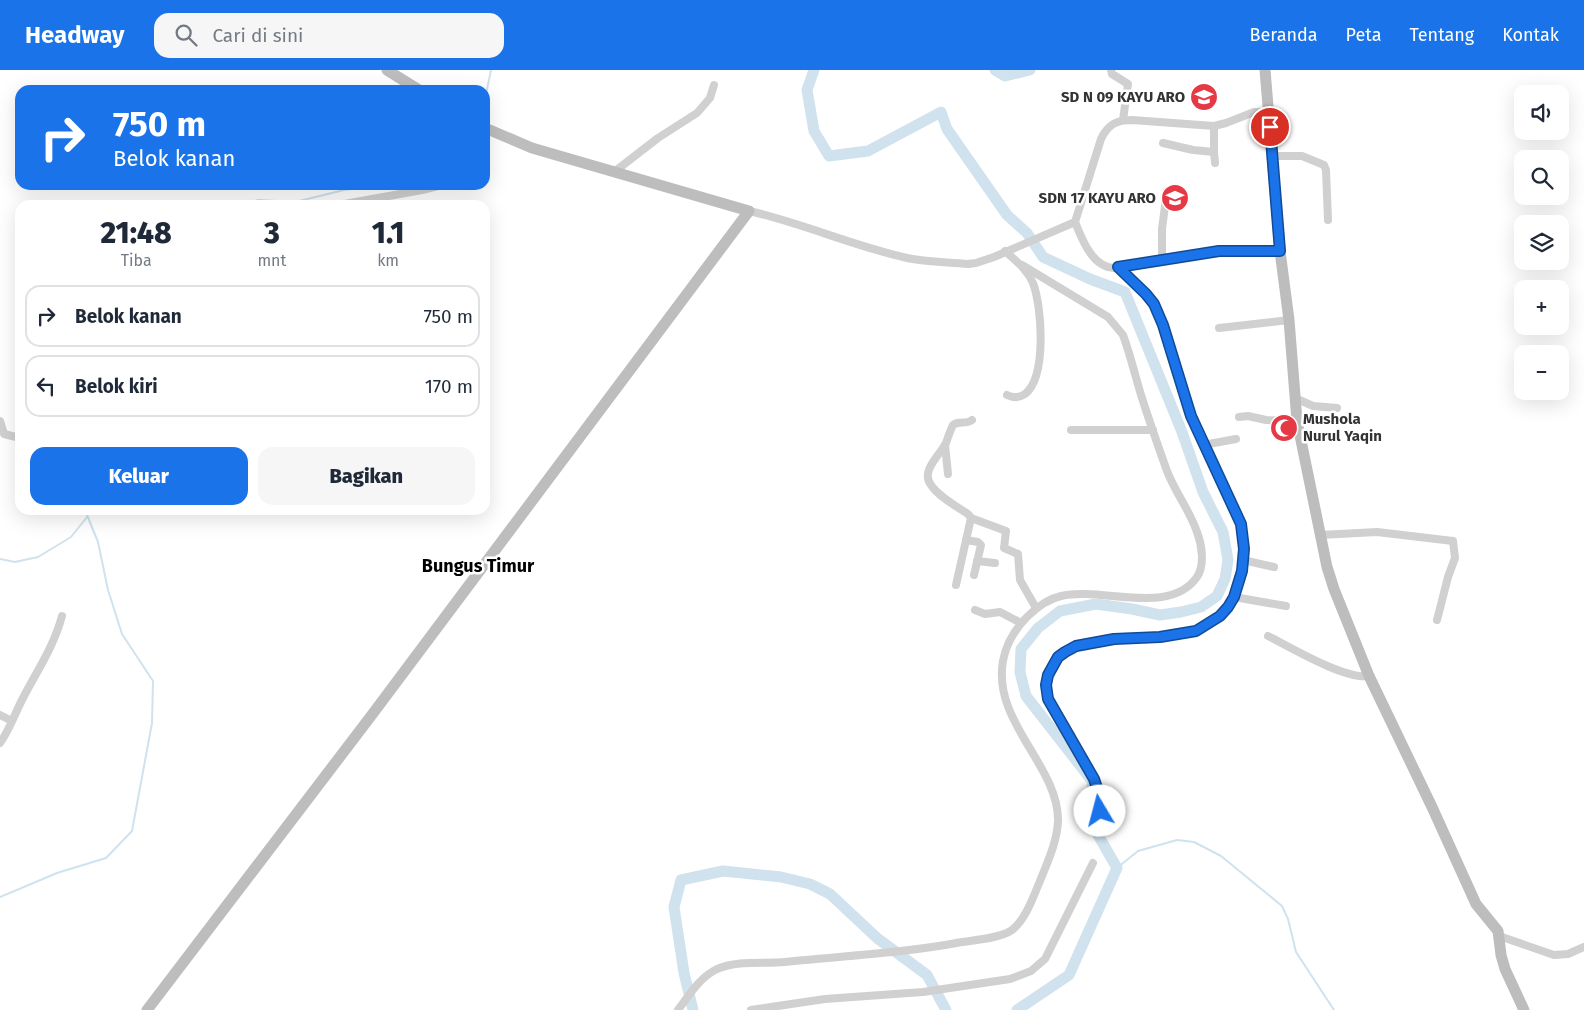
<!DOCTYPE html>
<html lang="id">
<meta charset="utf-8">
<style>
:root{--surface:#fff;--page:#f6f6f7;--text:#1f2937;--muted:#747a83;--line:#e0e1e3;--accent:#1a73e8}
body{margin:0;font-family:"Fira Sans",sans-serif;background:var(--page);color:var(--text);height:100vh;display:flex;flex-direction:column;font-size:19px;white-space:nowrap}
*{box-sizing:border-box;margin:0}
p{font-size:16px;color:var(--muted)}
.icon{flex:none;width:28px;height:28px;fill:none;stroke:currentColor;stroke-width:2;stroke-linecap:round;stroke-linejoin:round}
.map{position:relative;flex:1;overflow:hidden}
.panel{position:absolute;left:15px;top:130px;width:475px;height:315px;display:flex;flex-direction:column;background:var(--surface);border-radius:15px;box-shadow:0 5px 20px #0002}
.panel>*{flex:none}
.guide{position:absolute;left:15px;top:15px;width:475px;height:105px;border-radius:15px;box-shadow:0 5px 20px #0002;background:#1a73e8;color:#fff;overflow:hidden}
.fabs{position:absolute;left:1514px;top:15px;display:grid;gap:10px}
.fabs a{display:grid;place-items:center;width:55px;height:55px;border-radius:10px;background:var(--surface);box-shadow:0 5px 20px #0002;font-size:25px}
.pin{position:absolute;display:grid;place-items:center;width:42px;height:42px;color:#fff;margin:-21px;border:2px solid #fff;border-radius:50%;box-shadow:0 1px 5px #0007}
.me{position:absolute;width:55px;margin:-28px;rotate:352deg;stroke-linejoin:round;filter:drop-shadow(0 0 4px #0008)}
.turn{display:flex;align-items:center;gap:18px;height:105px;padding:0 15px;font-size:22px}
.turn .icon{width:65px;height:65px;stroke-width:2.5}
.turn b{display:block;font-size:35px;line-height:42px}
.eta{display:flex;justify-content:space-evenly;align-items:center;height:85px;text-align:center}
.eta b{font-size:30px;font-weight:800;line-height:35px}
.button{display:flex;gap:10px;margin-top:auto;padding:10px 15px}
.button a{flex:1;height:58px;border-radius:15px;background:var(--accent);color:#fff;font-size:20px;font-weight:800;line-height:58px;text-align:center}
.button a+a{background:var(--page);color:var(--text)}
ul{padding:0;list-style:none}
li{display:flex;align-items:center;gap:15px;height:62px;margin:0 10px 8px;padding:0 5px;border:2px solid var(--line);border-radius:15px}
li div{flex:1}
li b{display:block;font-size:19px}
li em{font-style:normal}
header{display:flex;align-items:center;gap:30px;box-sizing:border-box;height:70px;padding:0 25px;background:var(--accent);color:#fff}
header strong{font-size:24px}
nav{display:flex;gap:28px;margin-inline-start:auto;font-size:18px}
.search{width:350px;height:45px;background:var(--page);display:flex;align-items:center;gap:12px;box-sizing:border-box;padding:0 18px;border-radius:15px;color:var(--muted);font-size:19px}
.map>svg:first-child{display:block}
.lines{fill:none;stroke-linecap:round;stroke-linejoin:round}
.stream{stroke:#cfe2ee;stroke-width:2}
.river{stroke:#cfe2ee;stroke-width:11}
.street{stroke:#d0d0d0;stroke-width:8}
.secondary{stroke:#bdbdbd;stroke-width:11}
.route-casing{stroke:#114b97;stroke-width:12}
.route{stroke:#1a73e8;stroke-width:9}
.labels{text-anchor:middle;stroke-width:5;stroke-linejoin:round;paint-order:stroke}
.poi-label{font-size:15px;font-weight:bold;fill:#333;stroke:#fff;text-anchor:end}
.quarter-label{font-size:18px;font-weight:bold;fill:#000;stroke:#fff}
</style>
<header>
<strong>Headway</strong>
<div class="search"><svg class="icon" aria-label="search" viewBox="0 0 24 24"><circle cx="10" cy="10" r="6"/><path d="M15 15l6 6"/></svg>Cari di sini</div>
<nav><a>Beranda</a><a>Peta</a><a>Tentang</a><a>Kontak</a></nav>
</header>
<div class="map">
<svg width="1584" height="940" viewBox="0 0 1584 940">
<rect width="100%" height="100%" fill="#fff"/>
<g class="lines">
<g class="stream">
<path d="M485 29 491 0"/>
<path d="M243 135 258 130 295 132 344 120 382 115"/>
<path d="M0 489 15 492 38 487 71 467 87 447"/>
<path d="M1117 798 1138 781 1177 770 1194 772 1221 786 1282 836 1288 849 1296 882 1334 940"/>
<path d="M0 827 57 803 106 788 132 761 152 653 153 611 122 564 108 520 98 472 85 440"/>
</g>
<g class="river">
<path d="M814 0 807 20 814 61 829 86 868 81 941 42 947 59 1007 145 1027 163 1043 187 1090 209 1125 222 1182 362 1203 422 1223 462 1228 490 1225 509 1217 526 1201 537 1181 542 1160 545 1132 539 1096 534 1060 541 1038 558 1021 579 1020 602 1026 626 1093 712 1086 744 1117 798 1069 905 1017 940"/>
<path d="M995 0 1005 6 1030 0"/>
<path d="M693 940 684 903 674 837 681 810 723 801 781 807 810 814 830 824 877 868 927 905 946 940"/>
</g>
<g class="street">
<path d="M1111 0 1112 4 1128 14 1123 50"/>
<path d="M1269 42H1254L1226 53 1214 56 1132 50C1117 50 1108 54 1101 69L1075 152C1082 169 1092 197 1114 198L1219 181H1280"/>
<path d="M1163 73 1193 80 1214 82V56"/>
<path d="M1214 82 1215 93"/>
<path d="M1272 86H1302L1324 95 1326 100 1328 150"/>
<path d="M614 102 658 68 697 43 710 28 714 15"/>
<path d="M339 135 422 120 442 115"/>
<path d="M749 141C802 153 853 176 907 188 926 192 948 192 968 194L976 193 994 187 1075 152"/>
<path d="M1005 181C1016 191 1027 199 1033 213 1042 237 1047 307 1025 324 1019 328 1013 328 1007 325"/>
<path d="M1162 189V159L1167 121"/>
<path d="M1219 258 1289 250"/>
<path d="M1295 328 1313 336 1337 338"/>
<path d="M1239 347 1248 346 1266 350 1297 351"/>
<path d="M0 351 4 364 20 368"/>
<path d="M1071 360H1153"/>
<path d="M945 375 948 404"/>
<path d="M1203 375 1236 369"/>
<path d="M971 448 1006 461 1004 478 1018 484 1020 510 1036 538"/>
<path d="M1320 465 1377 462 1453 471 1455 488 1448 507 1437 550"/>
<path d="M966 470 978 472 981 475 974 505"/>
<path d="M1243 490 1274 497"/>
<path d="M977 491 995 493"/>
<path d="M956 515 971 448 968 444C956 436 939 427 931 415 920 401 940 385 946 373 948 367 950 361 953 355 959 350 966 355 972 350"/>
<path d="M1234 527 1286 536"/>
<path d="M975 540 985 544 1000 542 1021 553"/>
<path d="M1268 566C1290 577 1345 610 1369 606"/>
<path d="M0 645 12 651"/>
<path d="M0 673C10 659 15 643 23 628 37 601 54 576 62 546"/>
<path d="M1098 760 1099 730 1094 709 1048 629 1046 615 1048 605 1058 587 1065 582 1075 576 1113 569 1160 567 1196 561 1220 546 1228 537 1234 527 1242 501 1244 479 1241 454 1191 346 1163 255 1154 234 1147 224 1118 197"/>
<path d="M1499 866 1554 885 1568 884 1584 877"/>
<path d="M678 940C690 924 699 908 717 899 739 890 762 894 785 892 844 886 904 883 962 872 975 870 1001 868 1012 860 1026 849 1033 827 1040 811 1048 791 1057 772 1058 751 1059 696 992 652 1003 591 1006 574 1015 559 1027 547 1037 537 1047 529 1061 526 1101 516 1169 547 1197 507 1205 495 1202 475 1197 462 1190 441 1175 422 1167 401 1158 376 1149 350 1141 325 1135 305 1130 284 1123 265L1108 247 1022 195"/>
<path d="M751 940 825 929 923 922 1010 909 1031 901 1045 889 1093 793"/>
</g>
<g class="secondary">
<path d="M387 0 419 20"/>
<path d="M1265 0 1280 181 1289 250 1297 351 1327 497 1334 519 1369 606 1432 737 1476 834 1498 861 1501 885 1505 899 1524 940"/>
<path d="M147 940 371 646 749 141 532 78 485 58"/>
</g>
</g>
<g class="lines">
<g class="route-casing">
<path id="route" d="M1100 741 1098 721 1094 709 1048 629 1046 615 1048 605 1058 587 1065 582 1076 576 1114 569 1160 567 1196 561 1220 546 1228 537 1234 527 1242 501 1244 479 1241 454 1191 346 1163 255 1154 234 1146 224 1118 197 1219 181H1280L1270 57"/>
</g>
<use href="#route" class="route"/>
</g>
<defs>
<g id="school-disc" transform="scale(1.4375)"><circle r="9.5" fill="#e63946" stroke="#fff"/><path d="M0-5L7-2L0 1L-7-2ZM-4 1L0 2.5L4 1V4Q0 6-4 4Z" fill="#fff"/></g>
<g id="mosque-disc" transform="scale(1.4375)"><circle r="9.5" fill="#e63946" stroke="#fff"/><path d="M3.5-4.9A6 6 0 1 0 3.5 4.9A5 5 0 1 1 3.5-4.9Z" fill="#fff"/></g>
</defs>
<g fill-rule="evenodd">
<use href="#school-disc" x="1204" y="27"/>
<use href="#school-disc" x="1175" y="128"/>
<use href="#mosque-disc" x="1284" y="358"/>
</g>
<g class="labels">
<g class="poi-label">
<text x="1185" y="32">SD N 09 KAYU ARO</text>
<text x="1156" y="133">SDN 17 KAYU ARO</text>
<text x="1303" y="354" text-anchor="start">Mushola<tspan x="1303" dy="17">Nurul Yaqin</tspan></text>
</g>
<g class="quarter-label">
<text x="478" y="502">Bungus Timur</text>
</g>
</g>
</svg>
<div class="fabs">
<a><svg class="icon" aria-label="sound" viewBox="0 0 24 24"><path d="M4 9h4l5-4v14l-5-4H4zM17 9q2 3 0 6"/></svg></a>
<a><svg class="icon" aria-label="search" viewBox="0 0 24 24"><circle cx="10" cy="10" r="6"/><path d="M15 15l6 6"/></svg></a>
<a><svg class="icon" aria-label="layers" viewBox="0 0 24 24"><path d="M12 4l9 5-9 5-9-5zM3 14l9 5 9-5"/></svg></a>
<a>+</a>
<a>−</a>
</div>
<div class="pin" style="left:1270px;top:57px;background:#d93025"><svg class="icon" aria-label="arrive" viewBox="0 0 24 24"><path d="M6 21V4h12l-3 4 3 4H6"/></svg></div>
<svg class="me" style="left:1100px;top:741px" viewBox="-20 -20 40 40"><circle r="19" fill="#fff"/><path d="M0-13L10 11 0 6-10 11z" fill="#1a73e8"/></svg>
<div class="guide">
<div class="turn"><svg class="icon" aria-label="right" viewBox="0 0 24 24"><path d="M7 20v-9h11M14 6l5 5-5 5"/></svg><div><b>750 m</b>Belok kanan</div></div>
</div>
<section class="panel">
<div class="eta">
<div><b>21:48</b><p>Tiba</p></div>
<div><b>3</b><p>mnt</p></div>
<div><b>1.1</b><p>km</p></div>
</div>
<ul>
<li><svg class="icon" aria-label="right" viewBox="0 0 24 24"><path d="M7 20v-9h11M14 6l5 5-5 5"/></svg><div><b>Belok kanan</b></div><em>750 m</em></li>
<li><svg class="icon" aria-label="left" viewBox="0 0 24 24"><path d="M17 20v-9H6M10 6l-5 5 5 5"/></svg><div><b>Belok kiri</b></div><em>170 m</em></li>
</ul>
<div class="button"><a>Keluar</a><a>Bagikan</a></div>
</section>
</div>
